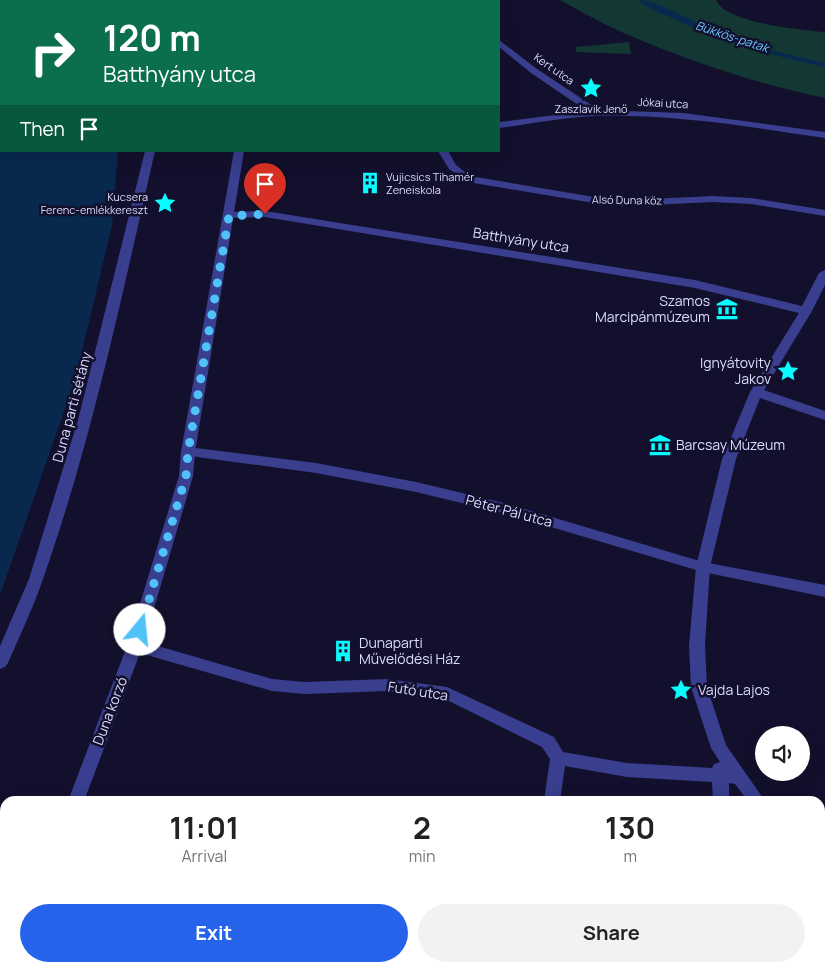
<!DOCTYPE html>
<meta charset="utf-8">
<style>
:root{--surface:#fff;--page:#f2f2f2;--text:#222;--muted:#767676;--accent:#2563eb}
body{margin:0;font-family:Manrope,sans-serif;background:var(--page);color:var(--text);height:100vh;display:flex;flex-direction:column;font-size:19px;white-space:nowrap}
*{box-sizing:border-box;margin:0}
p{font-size:16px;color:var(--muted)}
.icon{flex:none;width:28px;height:28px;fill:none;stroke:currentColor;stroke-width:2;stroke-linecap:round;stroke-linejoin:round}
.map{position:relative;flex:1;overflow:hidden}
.details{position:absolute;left:0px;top:796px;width:825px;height:176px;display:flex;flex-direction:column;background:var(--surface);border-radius:15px 15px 0 0;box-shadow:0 5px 20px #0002}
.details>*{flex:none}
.hud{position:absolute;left:0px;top:0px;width:500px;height:152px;box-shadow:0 5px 20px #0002;background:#0b6e4f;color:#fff;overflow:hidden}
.controls{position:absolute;left:755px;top:726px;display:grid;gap:10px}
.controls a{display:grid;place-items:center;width:55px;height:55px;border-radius:50%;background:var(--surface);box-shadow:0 5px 20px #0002;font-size:25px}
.pin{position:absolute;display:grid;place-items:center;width:42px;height:42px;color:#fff;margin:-51px -21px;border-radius:50% 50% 50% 0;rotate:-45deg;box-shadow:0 0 5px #0007}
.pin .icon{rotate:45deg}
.me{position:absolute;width:55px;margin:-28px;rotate:17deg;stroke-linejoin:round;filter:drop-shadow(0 0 4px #0008)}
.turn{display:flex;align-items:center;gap:18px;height:105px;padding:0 20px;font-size:22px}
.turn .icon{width:65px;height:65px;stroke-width:2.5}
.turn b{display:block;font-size:35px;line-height:42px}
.then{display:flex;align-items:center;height:48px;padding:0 20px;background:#0003;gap:10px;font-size:19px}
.eta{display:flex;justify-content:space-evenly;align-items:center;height:85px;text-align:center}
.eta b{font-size:30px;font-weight:700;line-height:35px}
.primary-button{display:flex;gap:10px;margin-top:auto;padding:10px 20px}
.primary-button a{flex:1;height:58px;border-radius:30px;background:var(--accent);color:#fff;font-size:20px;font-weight:700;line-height:58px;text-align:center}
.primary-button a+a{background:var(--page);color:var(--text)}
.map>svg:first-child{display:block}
.green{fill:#133733}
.water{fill:#08284e}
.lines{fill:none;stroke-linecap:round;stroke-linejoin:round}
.stream{fill:#08284e;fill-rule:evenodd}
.pedestrian{fill:#393e8e;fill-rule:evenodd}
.minor{fill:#393e8e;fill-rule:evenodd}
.tertiary{fill:#393e8e;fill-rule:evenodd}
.route{stroke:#4fc3f7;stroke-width:9;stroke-dasharray:0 16.2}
.labels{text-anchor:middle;stroke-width:5;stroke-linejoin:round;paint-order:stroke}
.far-street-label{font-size:11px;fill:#dddcff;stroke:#13102d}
.far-poi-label{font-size:11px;fill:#dddcff;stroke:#13102d}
.far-water-label{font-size:12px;font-style:italic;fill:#6ac7ff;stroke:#13102d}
.street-label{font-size:14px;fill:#dddcff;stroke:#13102d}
.poi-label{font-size:14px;fill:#dddcff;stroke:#13102d;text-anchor:start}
</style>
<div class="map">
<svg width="825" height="972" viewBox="0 0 825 972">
<rect width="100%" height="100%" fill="#13102d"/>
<g class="green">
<path d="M560 0H716C719 4 722 9 727 11 752 25 796 29 825 32V98C757 84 692 62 628 35 605 25 582 12 560 0Z"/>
<path d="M629 42 631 54 576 52V47Z"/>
</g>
<path class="water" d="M0 0 39 1H1V151H118L112 225 76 377 0 595Z"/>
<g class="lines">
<path class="stream" d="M638 0C656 0 691 21 710 29 747 44 786 55 825 63V67C772 56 721 41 672 18 661 13 647 8 638 0Z"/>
<g class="pedestrian">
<path d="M145 151H155C122 295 92 440 43 579 33 608 20 635 8 663L5 667 0 669V646L29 579 78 420Z"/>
<path d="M438 151H448L456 165 470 176 606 199 630 200 713 196 751 198 825 210V216L751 204 713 202 630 206 606 205 467 182 449 169Z"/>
<path d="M265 211 695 280 802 306 819 273 825 270V285L812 311 764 390 825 411V420L760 398 736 459 710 567 705 645 707 687 726 745 765 801H748L735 784 729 783V801H713L712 782 627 777 565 766 560 801H544L550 759 542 747 445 699 387 691 305 694 272 691 140 653 84 801H68L127 646 179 476 181 452 183 449H193L195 452 193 476 144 642 272 679 305 682 387 679 447 687 554 737 563 752 627 763 712 768 714 764 720 762 711 748 691 687 689 645 696 567 722 459 750 392 799 313 695 288 265 217 229 218 224 215 229 212Z"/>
<path d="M820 856 825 858V876L820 874Z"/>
<path d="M825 930V948L820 949V931Z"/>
<path d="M5 937V963L0 965V939Z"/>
<rect x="523" y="968" width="18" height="4"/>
<path d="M719 968H737L738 972H720Z"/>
<path d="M767 968H786L785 972H765Z"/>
</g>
<g class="minor">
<path d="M499 40 537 69 599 110 683 113 825 132V138C750 127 674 114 597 116 564 117 532 124 499 128V122L587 111 531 73 499 47Z"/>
<path d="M188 447 316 463 416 482 508 504 703 562 825 585V597L703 572 507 514 416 492 316 473 183 455 181 452 183 449Z"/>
</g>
<path class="tertiary" d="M234 151H244L195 452 193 455H183L181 452Z"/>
</g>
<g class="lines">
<path class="route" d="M140 630 186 476 188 452 229 216 265 214"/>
</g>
<defs>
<g id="sight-bare" transform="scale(1.725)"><path d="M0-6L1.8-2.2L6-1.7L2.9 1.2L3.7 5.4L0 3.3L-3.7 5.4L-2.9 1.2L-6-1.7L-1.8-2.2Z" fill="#08fcff" stroke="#13102d" stroke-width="2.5" paint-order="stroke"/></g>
<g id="building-bare" transform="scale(1.725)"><path d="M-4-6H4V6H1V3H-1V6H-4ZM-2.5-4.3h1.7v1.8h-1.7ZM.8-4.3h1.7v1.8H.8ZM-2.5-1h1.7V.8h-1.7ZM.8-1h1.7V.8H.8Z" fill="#08fcff" stroke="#13102d" stroke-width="2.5" paint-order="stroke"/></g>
<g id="museum-bare" transform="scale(1.725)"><path d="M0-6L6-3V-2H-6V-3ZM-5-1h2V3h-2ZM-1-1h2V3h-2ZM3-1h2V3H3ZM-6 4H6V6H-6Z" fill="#08fcff" stroke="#13102d" stroke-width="2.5" paint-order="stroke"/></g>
</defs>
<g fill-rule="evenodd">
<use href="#sight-bare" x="591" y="88"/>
<use href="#building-bare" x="370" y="183"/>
<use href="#sight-bare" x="165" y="203"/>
<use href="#museum-bare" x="727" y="309"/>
<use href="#sight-bare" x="788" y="371"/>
<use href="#museum-bare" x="660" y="445"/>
<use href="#building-bare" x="343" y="651"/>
<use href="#sight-bare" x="681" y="690"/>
</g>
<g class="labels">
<g class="far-street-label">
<text transform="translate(554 69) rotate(35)" y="4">Kert utca</text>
<text transform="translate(663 103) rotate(3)" y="4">Jókai utca</text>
<text transform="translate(627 200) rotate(1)" y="4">Alsó Duna köz</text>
</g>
<g class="far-poi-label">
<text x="591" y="113">Zaszlavik Jenő</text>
<text x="386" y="181" text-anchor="start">Vujicsics Tihamér<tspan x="386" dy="13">Zeneiskola</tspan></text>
<text x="148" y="201" text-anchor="end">Kucsera<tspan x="148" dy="13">Ferenc-emlékkereszt</tspan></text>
</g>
<g class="far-water-label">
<text transform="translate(732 37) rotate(18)" y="4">Bükkös-patak</text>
</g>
<g class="street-label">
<text transform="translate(521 240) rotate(9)" y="5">Batthyány utca</text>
<text transform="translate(72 407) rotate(-75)" y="5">Duna parti sétány</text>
<text transform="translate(509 511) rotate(15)" y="5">Péter Pál utca</text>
<text transform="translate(418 691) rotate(9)" y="5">Futó utca</text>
<text transform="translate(110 711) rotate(-69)" y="5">Duna korzó</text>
</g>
<g class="poi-label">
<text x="710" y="306" text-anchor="end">Szamos<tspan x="710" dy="16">Marcipánmúzeum</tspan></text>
<text x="771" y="368" text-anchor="end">Ignyátovity<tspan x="771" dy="16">Jakov</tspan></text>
<text x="676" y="450">Barcsay Múzeum</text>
<text x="359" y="648">Dunaparti<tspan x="359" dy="16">Művelődési Ház</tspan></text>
<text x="698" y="695">Vajda Lajos</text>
</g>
</g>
</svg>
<div class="controls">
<a><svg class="icon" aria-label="sound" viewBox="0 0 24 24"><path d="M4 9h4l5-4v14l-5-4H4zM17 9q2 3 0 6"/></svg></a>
</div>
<div class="pin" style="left:265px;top:214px;background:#d93025"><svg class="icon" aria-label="arrive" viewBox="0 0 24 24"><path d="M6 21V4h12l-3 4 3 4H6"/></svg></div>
<svg class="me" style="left:140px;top:630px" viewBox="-20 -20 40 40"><circle r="19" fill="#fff"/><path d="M0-13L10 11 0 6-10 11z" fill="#4fc3f7"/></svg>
<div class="hud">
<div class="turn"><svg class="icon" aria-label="right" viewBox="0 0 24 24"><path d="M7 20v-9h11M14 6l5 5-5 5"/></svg><div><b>120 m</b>Batthyány utca</div></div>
<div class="then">Then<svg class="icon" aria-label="arrive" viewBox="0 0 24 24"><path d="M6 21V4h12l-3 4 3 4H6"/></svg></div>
</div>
<section class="details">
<div class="eta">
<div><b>11:01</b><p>Arrival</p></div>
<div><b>2</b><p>min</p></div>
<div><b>130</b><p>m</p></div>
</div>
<div class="primary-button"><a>Exit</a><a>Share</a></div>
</section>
</div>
